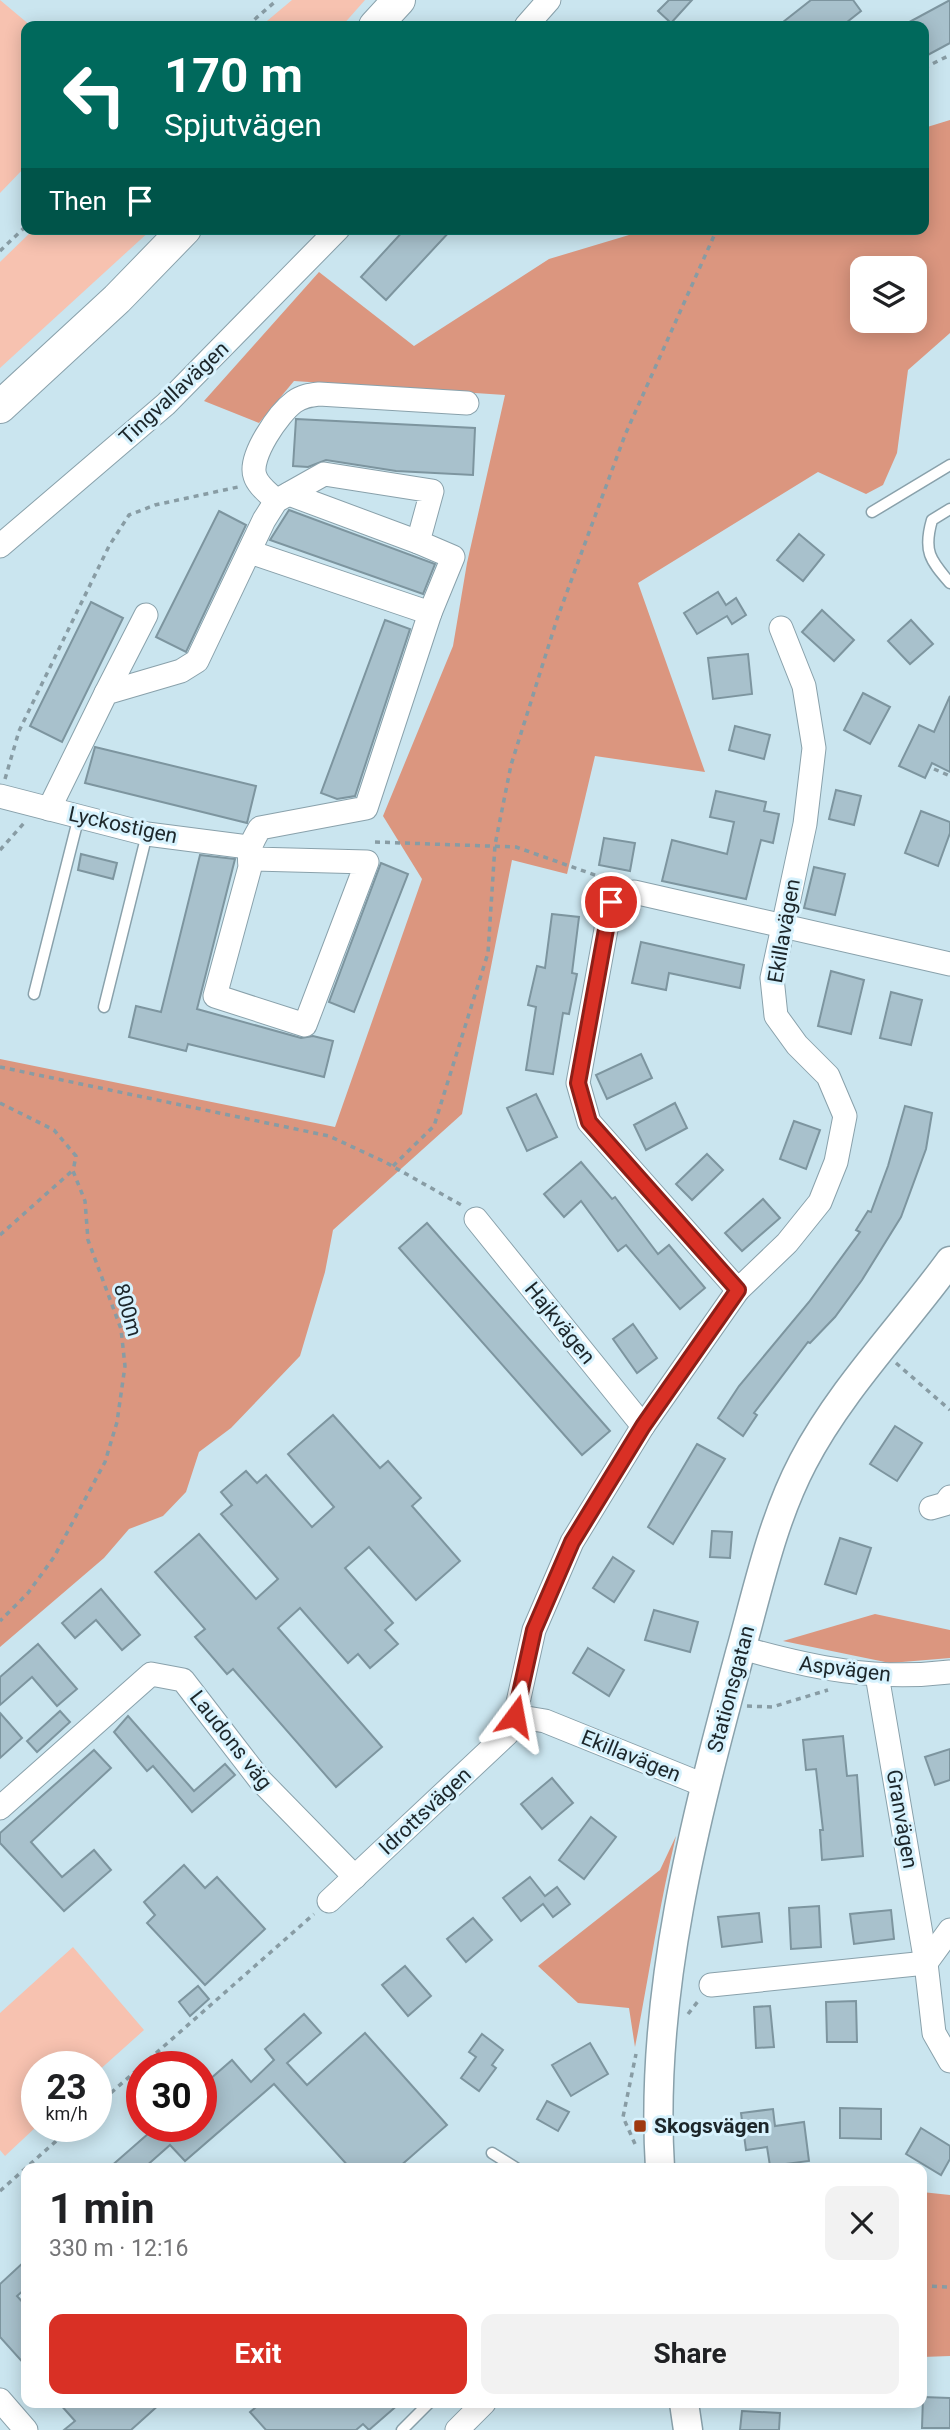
<!DOCTYPE html>
<meta charset="utf-8">
<style>
:root{--surface:#fff;--page:#f2f2f2;--text:#202124;--muted:#757577;--accent:#d93025}
body{margin:0;font-family:Roboto,sans-serif;background:var(--page);color:var(--text);height:100vh;display:flex;flex-direction:column;font-size:26px;white-space:nowrap}
*{box-sizing:border-box;margin:0}
p{font-size:23px;color:var(--muted)}
.icon{flex:none;width:38px;height:38px;fill:none;stroke:currentColor;stroke-width:2;stroke-linecap:round;stroke-linejoin:round}
.map{position:relative;flex:1;overflow:hidden}
.drawer{position:absolute;left:21px;top:2163px;width:906px;height:245px;display:flex;flex-direction:column;background:var(--surface);border-radius:14px;box-shadow:0 4px 18px #0003}
.drawer>*{flex:none}
.guide{position:absolute;left:21px;top:21px;width:908px;height:214px;border-radius:14px;box-shadow:0 4px 18px #0003;background:#00695c;color:#fff;overflow:hidden}
.fabs{position:absolute;left:850px;top:256px;display:grid;gap:14px}
.fabs a{display:grid;place-items:center;width:77px;height:77px;border-radius:14px;background:var(--surface);box-shadow:0 4px 18px #0003;font-size:35px}
.speed{position:absolute;left:21px;top:2051px;display:flex;gap:14px;font-size:35px;font-weight:700;text-align:center}
.speed>*{display:grid;place-content:center;width:91px;height:91px;border-radius:50%;background:var(--surface);box-shadow:0 4px 18px #0003;line-height:1}
.speed small{font-size:18px;font-weight:400}
.speed .limit{border:10px solid #d22;background:#fff;color:#111}
.pin{position:absolute;display:grid;place-items:center;width:60px;height:60px;color:#fff;margin:-30px;border:4px solid #fff;border-radius:50%;box-shadow:0 2px 7px #0007}
.me{position:absolute;width:77px;margin:-38px;rotate:13deg;stroke-linejoin:round;filter:drop-shadow(0 0 5px #0008)}
.turn{display:flex;align-items:center;gap:24px;height:147px;padding:0 28px;font-size:32px}
.turn .icon{width:91px;height:91px;stroke-width:2.5}
.turn b{display:block;font-size:49px;line-height:60px}
.then{display:flex;align-items:center;height:66px;padding:0 28px;background:#0003;gap:14px;font-size:26px}
.round{display:grid;place-items:center;flex:none;width:74px;height:74px;border-radius:14px;background:var(--page)}
.summary{display:flex;align-items:center;justify-content:space-between;height:119px;padding:0 28px}
h1{font-size:42px;font-weight:700;line-height:52px}
.primary-button{display:flex;gap:14px;margin-top:auto;padding:14px 28px}
.primary-button a{flex:1;height:80px;border-radius:14px;background:var(--accent);color:#fff;font-size:28px;font-weight:700;line-height:80px;text-align:center}
.primary-button a+a{background:var(--page);color:var(--text)}
.map>svg:first-child{display:block}
.green{fill:#f7c2b0}
.forest{fill:#db967f;fill-rule:evenodd}
.building{fill:#a8c1cc;stroke:#7d959f;stroke-width:2}
.lines{fill:none;stroke-linecap:round;stroke-linejoin:round}
.service-casing{stroke:#89a1ab;stroke-width:13}
.minor-casing{stroke:#89a1ab;stroke-width:25}
.tertiary-casing{stroke:#89a1ab;stroke-width:31}
.secondary-casing{stroke:#89a1ab;stroke-width:34}
.path{stroke:#889ca4;stroke-width:3.5;stroke-dasharray:5 5;stroke-linecap:butt}
.service{stroke:#fff;stroke-width:10}
.minor{stroke:#fff;stroke-width:23}
.tertiary{stroke:#fff;stroke-width:28}
.secondary{stroke:#fff;stroke-width:32}
.route-casing{stroke:#8d1f18;stroke-width:18}
.route{stroke:#d93025;stroke-width:12}
.poi-dot{fill:#9f3910;stroke:#d7f2fd;stroke-width:2.5}
.labels{text-anchor:middle;stroke-width:6;stroke-linejoin:round;paint-order:stroke}
.street-label{font-size:21px;fill:#1c262a;stroke:#d7f2fd}
.poi-label{font-size:21px;font-weight:bold;fill:#1c262a;stroke:#d7f2fd;text-anchor:start}
</style>
<div class="map">
<svg width="950" height="2430" viewBox="0 0 950 2430">
<rect width="100%" height="100%" fill="#cae5ef"/>
<g class="green">
<path d="M0 0 31 26H26V166L0 193Z"/>
<path d="M292 0H365L342 26H261Z"/>
<path d="M34 229H152L0 368V262Z"/>
<path d="M73 1947 144 2030 96 2073V2067H37V2126L5 2156 0 2150V2013Z"/>
</g>
<g class="forest">
<path d="M950 120V333L908 370 897 453 883 485 866 494 818 472 638 583 705 772 595 756 567 874 512 860 462 1114 333 1230 325 1272 300 1356 231 1428 199 1452 186 1492 163 1516 129 1529 104 1558 0 1647V1059L335 1127 422 879 383 816 453 646 467 563 505 395 294 381 259 423 204 401 319 272 414 346 549 259 649 229H924V128ZM863 268H915V320H863Z"/>
<path d="M875 1614 950 1630V1658L890 1663 783 1641Z"/>
<path d="M676 1836C659 1906 649 1976 635 2047L629 2008 578 2003 538 1966 660 1870Z"/>
<path d="M922 2192 950 2195V2356L922 2357Z"/>
</g>
<g class="building">
<path d="M669 0H692L671 23 658 11Z"/>
<path d="M811 0H853L861 11 842 26H778Z"/>
<path d="M950 0V43L924 57V26H902Z"/>
<path d="M405 229H452L386 300 361 277Z"/>
<path d="M296 419 475 428 473 475 396 471 326 460 308 467 293 466Z"/>
<path d="M289 510 435 564 423 594 270 540Z"/>
<path d="M219 511 246 525 186 652 156 637Z"/>
<path d="M799 534 824 555 803 581 777 560Z"/>
<path d="M718 592 726 605 736 598 746 615 732 624 727 616 697 634 684 613Z"/>
<path d="M91 602 123 618 62 742 30 726Z"/>
<path d="M822 610 854 640 834 661 802 632Z"/>
<path d="M385 620 410 629 355 796 337 799 321 793Z"/>
<path d="M911 620 933 644 910 664 888 641Z"/>
<path d="M748 654 752 694 713 699 708 658Z"/>
<path d="M863 693 890 707 870 744 844 730Z"/>
<path d="M950 696V772L932 763 925 778 899 766 919 725 934 732Z"/>
<path d="M735 726 770 735 764 759 729 750Z"/>
<path d="M95 747 256 786 247 823 85 783Z"/>
<path d="M836 790 861 796 854 825 829 819Z"/>
<path d="M716 791 766 802 764 811 779 814 773 843 761 840 746 899 662 881 672 840 727 854 734 822 710 817Z"/>
<path d="M921 811 950 822V833L938 866 905 853Z"/>
<path d="M604 838 635 843 630 871 599 865Z"/>
<path d="M81 854 117 863 113 879 78 870Z"/>
<path d="M200 855 235 859 197 1009 301 1038 313 1036 333 1041 324 1077 188 1044 186 1051 129 1037 136 1006 161 1012Z"/>
<path d="M381 863 408 874 354 1012 329 1002Z"/>
<path d="M814 867 845 874 835 915 804 908Z"/>
<path d="M552 914 579 917 572 973 577 974 569 1014 563 1013 553 1074 526 1070 536 1007 528 1005 537 966 545 968Z"/>
<path d="M641 942 744 965 740 988 669 973 666 990 632 983Z"/>
<path d="M831 971 864 980 851 1034 818 1026Z"/>
<path d="M891 992 922 1000 911 1045 880 1038Z"/>
<path d="M641 1054 652 1078 607 1099 596 1075Z"/>
<path d="M536 1094 557 1137 527 1151 507 1108Z"/>
<path d="M675 1103 687 1128 646 1150 634 1125Z"/>
<path d="M905 1106 932 1113 926 1149 901 1217 862 1280 835 1317 810 1343 808 1342 754 1413 757 1415 743 1436 718 1418 739 1386 809 1302 860 1232 856 1230 868 1211 871 1212 888 1166Z"/>
<path d="M794 1121 820 1130 806 1169 780 1159Z"/>
<path d="M707 1154 723 1170 692 1200 676 1184Z"/>
<path d="M581 1162 612 1199 615 1197 658 1254 669 1245 705 1288 680 1309 626 1245 618 1251 581 1201 564 1217 544 1194Z"/>
<path d="M763 1199 780 1218 742 1251 725 1233Z"/>
<path d="M427 1223 610 1431 582 1455 399 1248Z"/>
<path d="M633 1324 657 1358 637 1373 613 1339Z"/>
<path d="M333 1415 380 1468 388 1461 421 1498 412 1506 460 1561 416 1600 369 1547 345 1568 393 1623 385 1630 398 1644 370 1668 358 1654 348 1663 300 1608 278 1628 382 1747 336 1787 233 1669 227 1674 195 1637 205 1629 155 1572 199 1534 256 1599 278 1579 221 1514 232 1505 221 1492 246 1471 257 1483 266 1475 312 1527 334 1507 288 1454Z"/>
<path d="M895 1426 922 1443 897 1481 870 1464Z"/>
<path d="M697 1444 725 1459 673 1544 648 1527Z"/>
<path d="M712 1531 732 1532 730 1558 710 1557Z"/>
<path d="M840 1538 871 1548 856 1594 825 1584Z"/>
<path d="M613 1557 634 1571 614 1602 593 1588Z"/>
<path d="M101 1589 140 1635 122 1650 96 1620 75 1638 62 1623Z"/>
<path d="M654 1610 698 1622 690 1652 645 1640Z"/>
<path d="M38 1644 77 1689 57 1706 32 1677 0 1705V1677Z"/>
<path d="M588 1648 624 1670 609 1696 573 1673Z"/>
<path d="M60 1711 70 1722 37 1752 27 1741Z"/>
<path d="M0 1713 22 1738 0 1758Z"/>
<path d="M128 1716 194 1791 225 1764 235 1775 192 1812 153 1766 147 1771 114 1732Z"/>
<path d="M843 1736 847 1776 857 1775 863 1856 822 1860 820 1830H823L816 1769 806 1770 803 1740Z"/>
<path d="M950 1749V1780L935 1785 925 1757Z"/>
<path d="M94 1750 111 1768 31 1842 62 1877 94 1850 111 1870 64 1911 0 1843V1833Z"/>
<path d="M552 1778 573 1803 542 1829 521 1804Z"/>
<path d="M591 1817 616 1837 584 1879 559 1860Z"/>
<path d="M184 1865 205 1888 217 1877 265 1929 205 1985 147 1923 155 1915 144 1902Z"/>
<path d="M530 1877 545 1896 557 1887 570 1904 553 1917 543 1904 521 1921 503 1898Z"/>
<path d="M819 1906 821 1947 791 1949 789 1908Z"/>
<path d="M891 1910 894 1939 854 1944 850 1914Z"/>
<path d="M759 1913 762 1942 722 1947 718 1917Z"/>
<path d="M473 1918 492 1940 466 1962 447 1939Z"/>
<path d="M405 1966 431 1996 408 2016 382 1985Z"/>
<path d="M198 1986 209 1999 190 2016 179 2002Z"/>
<path d="M856 2001 857 2042H827L826 2002Z"/>
<path d="M770 2006 774 2047 756 2048 754 2007Z"/>
<path d="M304 2014 321 2033 287 2063 307 2085 365 2033 447 2125 398 2168H350L274 2084 185 2161 170 2145 144 2168H109L157 2126H201V2087L232 2060 251 2082 274 2060 265 2049Z"/>
<path d="M482 2034 503 2050 492 2065 496 2068 479 2091 461 2078 476 2057 469 2052Z"/>
<path d="M590 2043 608 2074 571 2096 552 2065Z"/>
<path d="M547 2101 569 2112 558 2131 537 2119Z"/>
<path d="M840 2108 881 2109V2139L840 2138Z"/>
<path d="M773 2109 775 2126 804 2122 809 2161 770 2166 767 2147 746 2150 741 2113Z"/>
<path d="M921 2128 950 2146V2159L941 2175 906 2154Z"/>
<path d="M26 2260V2288L17 2296 26 2306V2366L0 2337V2284Z"/>
<path d="M923 2397 950 2398V2428H922Z"/>
<path d="M59 2403H161L131 2430H64L75 2421Z"/>
<path d="M261 2403H400L369 2430 363 2424 356 2430H266L250 2412Z"/>
<path d="M742 2411 780 2413 779 2430H740Z"/>
</g>
<g class="lines">
<g class="service-casing">
<g id="service">
<path d="M950 509 932 520C923 551 930 560 950 583"/>
<path d="M872 512 950 465"/>
<path d="M34 994 79 816"/>
<path d="M104 1007 147 834"/>
<path d="M492 2153 516 2168"/>
<path d="M402 2430 429 2403"/>
</g>
</g>
<g class="minor-casing">
<g id="minor">
<path d="M526 26 549 0"/>
<path d="M289 494 418 542"/>
<path d="M276 501C270 494 258 486 255 476 248 457 279 413 294 402 302 396 310 395 319 394L467 403"/>
<path d="M0 546 166 404 338 229"/>
<path d="M250 552 430 613"/>
<path d="M106 693 146 615"/>
<path d="M0 796 147 834 248 847"/>
<path d="M49 809 106 693 181 671 197 661 264 520 276 501 324 474 432 491 418 542 453 557 430 613 366 808 260 828C251 843 248 849 250 867L215 996 305 1025 367 862 250 859"/>
<path d="M476 1219 643 1426"/>
<path d="M738 1290 589 1122 578 1083 611 902 634 892 950 964"/>
<path d="M931 1508 945 1504 950 1497"/>
<path d="M742 1648C812 1668 876 1681 950 1672"/>
<path d="M877 1675 926 1963 934 2033 950 2061"/>
<path d="M706 1786 545 1721 515 1716 534 1630 572 1542 643 1426 738 1290 787 1243 820 1202 836 1162 845 1116 828 1076 797 1045 776 1016 772 978 805 824 814 748 804 686 781 628"/>
<path d="M0 1808 151 1674 183 1680 260 1780 355 1877"/>
<path d="M329 1901 507 1734 515 1716"/>
<path d="M711 1985 926 1963 950 1930"/>
<path d="M0 2400 26 2430"/>
<path d="M457 2430 484 2403"/>
</g>
</g>
<g class="tertiary-casing">
<g id="tertiary">
<path d="M660 2168C649 1994 695 1820 740 1653 758 1589 772 1521 803 1462 841 1389 902 1327 950 1261"/>
<path d="M684 2403 688 2430"/>
</g>
</g>
<g class="secondary-casing">
<g id="secondary">
<path d="M375 26 399 0"/>
<path d="M0 407 117 299 185 229"/>
</g>
</g>
<g class="path">
<path d="M247 26 277 0"/>
<path d="M924 68 950 55"/>
<path d="M0 251 26 226"/>
<path d="M934 769 950 776"/>
<path d="M5 779 19 731 109 546 129 515 155 505 238 487"/>
<path d="M375 842 516 847 609 880"/>
<path d="M0 850 24 823"/>
<path d="M0 1067 329 1136 385 1162 463 1206"/>
<path d="M0 1103 54 1130 76 1156 73 1171 85 1201 88 1240 121 1329 125 1366 117 1422 105 1462 54 1557 28 1593 0 1621"/>
<path d="M393 1166 434 1126 488 953 495 845 511 765 557 619 625 435 717 229"/>
<path d="M0 1235 72 1171"/>
<path d="M896 1363 950 1410"/>
<path d="M747 1706 772 1707 828 1690"/>
<path d="M688 2014 699 2000"/>
<path d="M96 2106 314 1914"/>
<path d="M635 2144 623 2117 636 2054"/>
<path d="M0 2191 73 2126"/>
<path d="M922 2286 950 2287"/>
</g>
<use href="#service" class="service"/>
<use href="#minor" class="minor"/>
<use href="#tertiary" class="tertiary"/>
<use href="#secondary" class="secondary"/>
</g>
<g class="lines">
<g class="route-casing">
<path id="route" d="M515 1716 534 1630 572 1542 643 1426 738 1290 589 1122 578 1083 611 902"/>
</g>
<use href="#route" class="route"/>
</g>
<rect class="poi-dot" x="633" y="2119" width="14" height="14" rx="3.5"/>
<g class="labels">
<g class="street-label">
<text transform="translate(174 393) rotate(-43)" y="7">Tingvallavägen</text>
<text transform="translate(123 825) rotate(12)" y="7">Lyckostigen</text>
<text transform="translate(784 931) rotate(-80)" y="7">Ekillavägen</text>
<text transform="translate(128 1310) rotate(74)" y="7">800m</text>
<text transform="translate(560 1323) rotate(51)" y="7">Hajkvägen</text>
<text transform="translate(845 1669) rotate(7)" y="7">Aspvägen</text>
<text transform="translate(731 1689) rotate(-75)" y="7">Stationsgatan</text>
<text transform="translate(231 1740) rotate(52)" y="7">Laudons väg</text>
<text transform="translate(631 1756) rotate(22)" y="7">Ekillavägen</text>
<text transform="translate(425 1811) rotate(-43)" y="7">Idrottsvägen</text>
<text transform="translate(902 1819) rotate(80)" y="7">Granvägen</text>
</g>
<g class="poi-label">
<text x="654" y="2133">Skogsvägen</text>
</g>
</g>
</svg>
<div class="fabs">
<a><svg class="icon" aria-label="layers" viewBox="0 0 24 24"><path d="M12 4l9 5-9 5-9-5zM3 14l9 5 9-5"/></svg></a>
</div>
<div class="speed"><div>23<small>km/h</small></div><div class="limit">30</div></div>
<div class="pin" style="left:611px;top:902px;background:#d93025"><svg class="icon" aria-label="arrive" viewBox="0 0 24 24"><path d="M6 21V4h12l-3 4 3 4H6"/></svg></div>
<svg class="me" style="left:515px;top:1716px" viewBox="-20 -20 40 40"><path d="M0-17L14 15 0 8-14 15z" fill="#d93025" stroke="#fff" stroke-width="4"/></svg>
<div class="guide">
<div class="turn"><svg class="icon" aria-label="left" viewBox="0 0 24 24"><path d="M17 20v-9H6M10 6l-5 5 5 5"/></svg><div><b>170 m</b>Spjutvägen</div></div>
<div class="then">Then<svg class="icon" aria-label="arrive" viewBox="0 0 24 24"><path d="M6 21V4h12l-3 4 3 4H6"/></svg></div>
</div>
<section class="drawer">
<div class="summary"><div><h1>1 min</h1><p>330 m · 12:16</p></div><a class="round"><svg class="icon" aria-label="close" viewBox="0 0 24 24"><path d="M6 6l12 12M18 6L6 18"/></svg></a></div>
<div class="primary-button"><a>Exit</a><a>Share</a></div>
</section>
</div>
